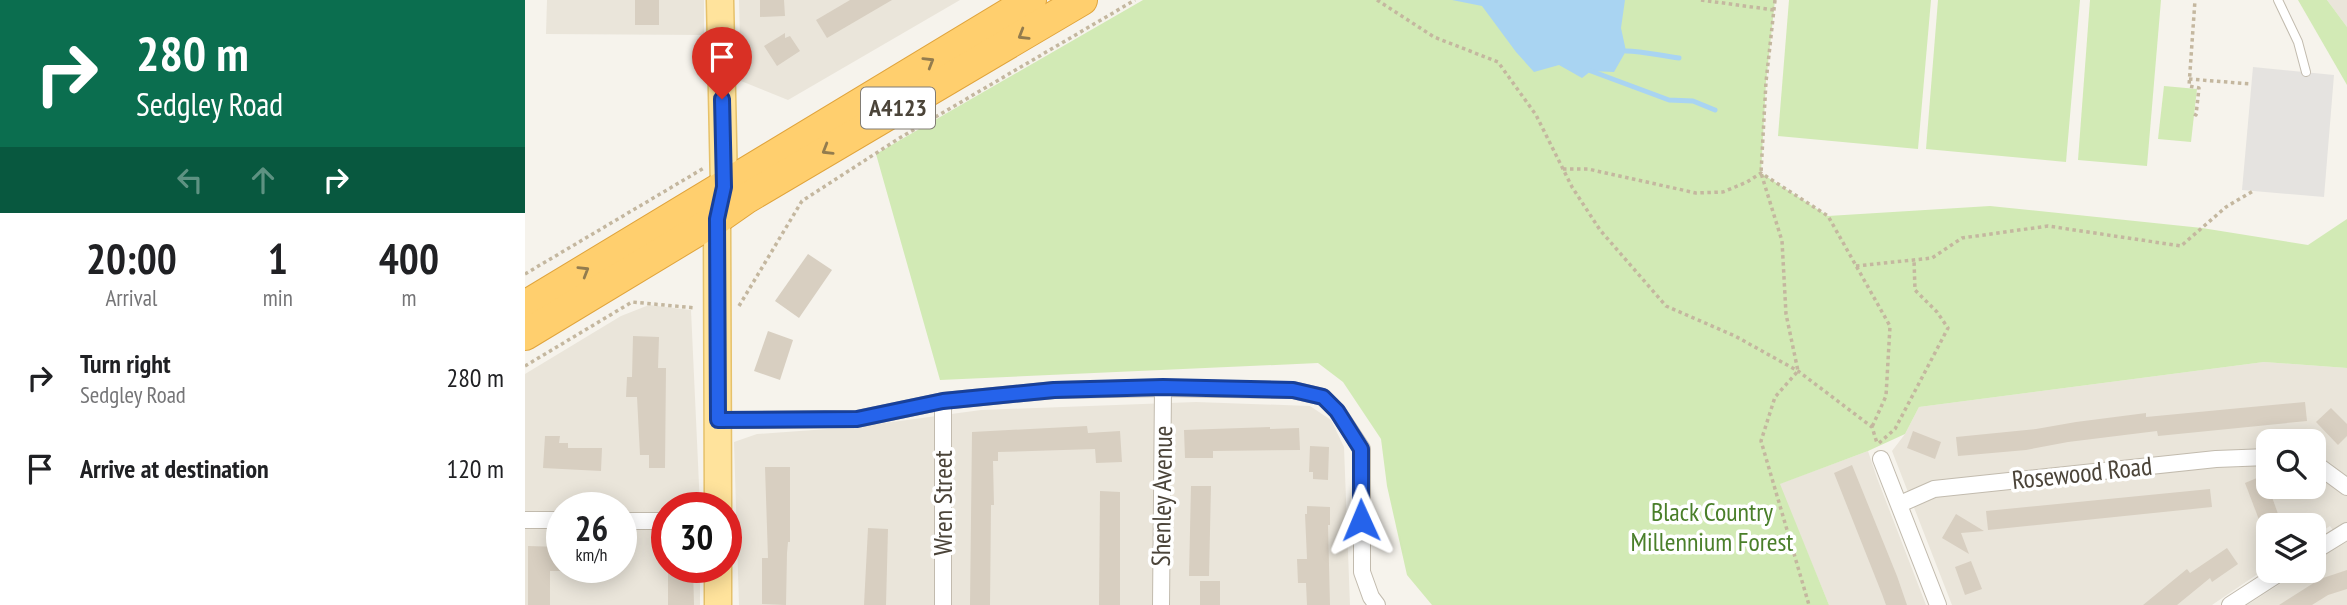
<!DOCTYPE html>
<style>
:root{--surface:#fff;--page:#f2f2f2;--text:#202124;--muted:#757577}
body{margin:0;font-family:"PT Sans Narrow",sans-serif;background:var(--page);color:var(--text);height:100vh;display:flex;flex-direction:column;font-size:26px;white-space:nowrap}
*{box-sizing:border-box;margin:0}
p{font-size:23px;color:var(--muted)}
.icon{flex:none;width:38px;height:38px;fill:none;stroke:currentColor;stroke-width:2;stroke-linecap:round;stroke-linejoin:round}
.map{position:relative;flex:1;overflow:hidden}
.drawer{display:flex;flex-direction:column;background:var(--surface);width:525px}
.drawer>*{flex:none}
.top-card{background:#0b6e4f;color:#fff;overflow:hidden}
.controls{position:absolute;left:1731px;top:429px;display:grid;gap:14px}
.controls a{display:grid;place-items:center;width:70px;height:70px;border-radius:14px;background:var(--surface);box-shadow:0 4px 18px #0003;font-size:35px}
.speed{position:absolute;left:21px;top:492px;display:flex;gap:14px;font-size:35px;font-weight:700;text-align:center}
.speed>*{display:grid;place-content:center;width:91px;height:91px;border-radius:50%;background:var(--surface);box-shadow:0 4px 18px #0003;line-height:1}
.speed small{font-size:18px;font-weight:400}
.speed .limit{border:10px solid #d22;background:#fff;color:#111}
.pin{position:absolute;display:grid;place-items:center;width:60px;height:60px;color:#fff;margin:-72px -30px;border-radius:50% 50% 50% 0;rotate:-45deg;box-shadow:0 0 7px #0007}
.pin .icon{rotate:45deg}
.me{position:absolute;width:77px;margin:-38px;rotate:359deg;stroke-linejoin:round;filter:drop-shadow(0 0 5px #0008)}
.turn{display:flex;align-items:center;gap:24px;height:147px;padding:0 21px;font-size:32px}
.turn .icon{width:91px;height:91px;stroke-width:2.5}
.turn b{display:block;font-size:49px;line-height:60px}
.lanes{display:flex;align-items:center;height:66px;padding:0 21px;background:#0003;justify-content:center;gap:35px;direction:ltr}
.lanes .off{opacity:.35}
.eta{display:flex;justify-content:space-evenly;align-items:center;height:119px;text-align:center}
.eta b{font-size:42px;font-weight:800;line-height:49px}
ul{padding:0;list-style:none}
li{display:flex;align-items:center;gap:21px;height:91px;padding:0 21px}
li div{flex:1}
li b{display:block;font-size:26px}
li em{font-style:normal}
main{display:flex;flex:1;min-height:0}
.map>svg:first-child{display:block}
.residential{fill:#eae5da;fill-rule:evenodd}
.green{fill:#d2eab5}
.parking{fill:#e5e3e0}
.water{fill:#a9d4f2}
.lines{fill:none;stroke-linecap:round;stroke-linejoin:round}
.stream{stroke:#a9d4f2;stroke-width:5}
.building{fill:#d8cfc1}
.lane-casing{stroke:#c2bbae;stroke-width:10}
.street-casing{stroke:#c2bbae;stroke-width:18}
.primary-casing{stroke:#e6c16a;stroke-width:29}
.highway-casing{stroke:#e0a43c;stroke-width:32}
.path{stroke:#c4b79f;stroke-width:3.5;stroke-dasharray:3.5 3.5;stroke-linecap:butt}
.lane{stroke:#fff;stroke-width:8}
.street{stroke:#fff;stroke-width:16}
.primary{stroke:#ffe39c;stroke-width:26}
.highway{stroke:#ffcf6e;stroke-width:30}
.oneway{stroke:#937c4e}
.route-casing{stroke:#184099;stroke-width:18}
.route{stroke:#2563eb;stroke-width:12}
.labels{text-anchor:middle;stroke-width:7;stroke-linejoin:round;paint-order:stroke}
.shield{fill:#fff;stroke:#817c74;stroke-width:2}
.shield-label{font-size:24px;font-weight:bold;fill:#4b4439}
.street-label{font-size:26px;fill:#4b4439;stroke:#fff}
.park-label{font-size:26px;fill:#4a7f2a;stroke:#fff}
</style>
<main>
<section class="drawer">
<div class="top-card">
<div class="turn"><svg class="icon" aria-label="right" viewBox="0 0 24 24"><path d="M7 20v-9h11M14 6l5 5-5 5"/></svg><div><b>280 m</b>Sedgley Road</div></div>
<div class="lanes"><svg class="icon off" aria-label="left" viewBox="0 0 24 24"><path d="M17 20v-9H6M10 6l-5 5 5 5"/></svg><svg class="icon off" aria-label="ahead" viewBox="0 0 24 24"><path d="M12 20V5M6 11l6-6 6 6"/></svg><svg class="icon" aria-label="right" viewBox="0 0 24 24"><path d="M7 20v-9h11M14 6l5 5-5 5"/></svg></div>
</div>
<div class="eta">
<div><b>20:00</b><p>Arrival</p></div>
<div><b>1</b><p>min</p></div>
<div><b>400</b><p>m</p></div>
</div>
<ul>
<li><svg class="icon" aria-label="right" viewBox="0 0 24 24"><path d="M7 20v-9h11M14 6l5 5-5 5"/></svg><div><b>Turn right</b><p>Sedgley Road</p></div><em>280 m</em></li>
<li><svg class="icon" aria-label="arrive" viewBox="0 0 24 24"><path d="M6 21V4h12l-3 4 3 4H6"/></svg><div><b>Arrive at destination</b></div><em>120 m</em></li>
</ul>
</section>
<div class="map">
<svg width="1822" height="605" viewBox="0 0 1822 605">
<rect width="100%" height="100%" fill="#f6f3ec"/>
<g class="residential">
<path d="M22 0H179V35L21 34Z"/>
<path d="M214 0H435L263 100 216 81Z"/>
<path d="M1802 0H1822V27Z"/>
<path d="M124 305 166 310 175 507 142 508V567H175V605H0V374L96 316ZM37 508H96V567H37Z"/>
<path d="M1739 362 1822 368V605H1722L1775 571 1788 570 1789 562 1817 543 1805 526 1789 536 1788 525H1743V567L1687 605H1427L1367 451 1380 434 1394 407ZM1743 441H1788V486H1743Z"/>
<path d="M671 402 785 406 806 420 819 447 825 605H214L209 442 232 434 330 427 456 410Z"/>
<path d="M1343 451 1352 478 1401 605H1304L1254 484Z"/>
</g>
<g class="green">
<path d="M618 0H1250L1241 82 1236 173 1303 216 1465 206 1677 228 1783 245 1822 219V368L1739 362 1394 407 1380 434 1343 451 1255 484 1304 605H907L882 575 862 486 856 439 818 382 793 363 415 380 351 154Z"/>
<path d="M1264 0H1406L1393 149 1253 136Z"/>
<path d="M1413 0H1555L1541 162 1401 149Z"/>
<path d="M1565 0H1636L1622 166 1553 160Z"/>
<path d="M1773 0H1802L1822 27V85Z"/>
<path d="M1639 86 1672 89 1666 142 1633 139Z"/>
</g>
<path class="parking" d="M1728 67 1809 75 1799 197 1717 190Z"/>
<path class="water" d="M927 0H1100L1096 28 1101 51 1089 72 1066 71 1057 78 1034 65 1009 72 991 52 957 6Z"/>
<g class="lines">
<g class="stream">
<path d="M1101 51C1118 51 1136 56 1154 58"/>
<path d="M1066 71 1144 100 1168 101 1190 110"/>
</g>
</g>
<g class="building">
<rect x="110" y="0" width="24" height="25"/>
<path d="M235 0H259L260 16 235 17Z"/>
<path d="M325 0H367L302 38 291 20Z"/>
<path d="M260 33V38L265 36 275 51 252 66 239 46Z"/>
<path d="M283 254 307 270 274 318 250 301Z"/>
<path d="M243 331 268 340 255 380 229 371Z"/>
<path d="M108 336 134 337 133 368H141L140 468H124V455H115L112 397H101L102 377H107Z"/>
<path d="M1780 402 1782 421 1633 436 1632 431 1543 442 1501 450 1433 456 1431 437 1511 429 1551 422 1621 413V417Z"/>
<path d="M1806 408 1822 424V436L1813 445 1791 422Z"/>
<path d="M562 426 563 433 595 431 597 462 571 463 570 449 473 452V461H468L469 505H466L465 605H445L447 432Z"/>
<path d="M745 427V429L774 428 775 450 688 451V458H660L659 430Z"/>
<path d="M1388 431 1416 442 1410 459 1382 448Z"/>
<path d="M20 436H35L34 443H43V448H77L76 471 18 468Z"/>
<path d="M785 446 804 447 803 480 788 479V472H784Z"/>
<path d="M1327 465 1372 576 1382 605H1361L1357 594 1309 473Z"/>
<path d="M240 467H265V542H263L262 553 261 605 237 604V558H243Z"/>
<path d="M1739 475 1743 486 1757 525H1736L1720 483Z"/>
<path d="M666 486H686L684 576H664Z"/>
<path d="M1685 489 1687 507 1463 530 1461 511Z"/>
<path d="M575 491 595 492V605H574Z"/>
<path d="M782 506 805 507V525H803L805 605H782L781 583H773L772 559H782L780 514H782Z"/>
<path d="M1431 514 1459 531 1436 533 1444 554 1417 538Z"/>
<path d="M343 528 363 529 361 605H339Z"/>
<path d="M3 546 37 547V571H25V605H3Z"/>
<path d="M1702 548 1713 564 1687 582 1685 578 1652 605H1618L1662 569 1665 573Z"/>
<path d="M1446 561 1457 589 1440 595 1430 567Z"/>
<path d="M143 567H168L169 605H143Z"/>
<path d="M1822 570V589L1803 595 1787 605H1754L1795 579Z"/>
<rect x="675" y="581" width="20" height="24"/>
</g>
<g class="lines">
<g class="lane-casing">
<path id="lane" d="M1753 0 1773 42 1781 72"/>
</g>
<g class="street-casing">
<g id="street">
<path d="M193 420 332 419 418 401 529 390 638 388 768 390 798 397 812 411 837 449V572L846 597 852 605"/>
<path d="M1356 459 1413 605"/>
<path d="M1788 462 1822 487"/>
<path d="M1375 504 1409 489 1691 459 1743 457"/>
<path d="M0 520H37"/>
<path d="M96 521H142"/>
<path d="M1788 552 1822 531"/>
<path d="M418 605V401"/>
<path d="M636 605 638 388"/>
<path d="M1705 605 1759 570"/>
</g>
</g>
<g class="primary-casing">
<g id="primary">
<path d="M193 508 192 219 199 187 195 0"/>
<path d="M193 605V567"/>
</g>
</g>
<g class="highway-casing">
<g id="highway">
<path d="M0 306 506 0"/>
<path d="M0 335 192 219 222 198 557 0"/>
</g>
</g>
<g class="path">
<path d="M852 0 909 37 973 62 1011 115 1047 187 1075 230 1141 306 1210 336 1273 371 1347 427 1352 443"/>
<path d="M1176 0 1249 10"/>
<path d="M1250 0 1241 82 1236 173 1257 241 1261 314 1273 371 1250 397 1236 441 1284 605"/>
<path d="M1664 79 1726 84"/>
<path d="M1669 114 1671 115 1674 88 1664 86 1670 0"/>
<path d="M1038 169H1063L1171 193 1198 192 1222 182 1236 173 1303 216 1365 326 1361 396 1347 427"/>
<path d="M1331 266 1407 258 1437 238 1523 226 1656 246 1701 207 1728 191"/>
<path d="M0 274 179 168"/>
<path d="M214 306 277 201 373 139 610 0"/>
<path d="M0 366 107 302 171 308"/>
<path d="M1354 443 1370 429 1423 328 1412 312 1390 290 1389 260"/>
</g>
<use href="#lane" class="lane"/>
<use href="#street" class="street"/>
<use href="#primary" class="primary"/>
<use href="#highway" class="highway"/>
</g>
<defs><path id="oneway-chevron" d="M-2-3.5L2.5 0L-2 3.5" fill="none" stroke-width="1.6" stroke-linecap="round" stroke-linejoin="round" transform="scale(1.75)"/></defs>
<g class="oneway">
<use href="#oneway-chevron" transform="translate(498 35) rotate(149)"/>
<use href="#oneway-chevron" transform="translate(404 62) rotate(-31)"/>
<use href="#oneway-chevron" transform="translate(302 150) rotate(149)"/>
<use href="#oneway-chevron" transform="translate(59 271) rotate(-31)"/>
</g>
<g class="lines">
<g class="route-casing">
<path id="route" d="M197 99 199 187 192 219 193 420 332 419 418 401 529 390 638 387 768 390 798 397 812 411 836 449V520"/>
</g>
<use href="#route" class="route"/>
</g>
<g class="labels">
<rect class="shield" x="336" y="87.5" width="74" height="41" rx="5"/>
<g class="shield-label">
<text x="373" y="116">A4123</text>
</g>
<g class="street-label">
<text transform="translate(1557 473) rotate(-6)" y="9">Rosewood Road</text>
<text transform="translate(637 496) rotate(-89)" y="9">Shenley Avenue</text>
<text transform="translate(418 503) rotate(-90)" y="9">Wren Street</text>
</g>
<g class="park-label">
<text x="1187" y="521">Black Country<tspan x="1187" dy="30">Millennium Forest</tspan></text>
</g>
</g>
</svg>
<div class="controls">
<a><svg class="icon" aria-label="search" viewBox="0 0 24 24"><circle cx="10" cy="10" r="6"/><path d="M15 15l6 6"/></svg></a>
<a><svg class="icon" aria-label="layers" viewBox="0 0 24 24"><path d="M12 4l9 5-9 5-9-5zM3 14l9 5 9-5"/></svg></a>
</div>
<div class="speed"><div>26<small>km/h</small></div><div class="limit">30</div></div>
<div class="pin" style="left:197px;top:99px;background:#d93025"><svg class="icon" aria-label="arrive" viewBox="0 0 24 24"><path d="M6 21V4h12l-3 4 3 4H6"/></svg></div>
<svg class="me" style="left:836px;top:520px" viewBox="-20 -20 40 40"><path d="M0-17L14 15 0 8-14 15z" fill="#2563eb" stroke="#fff" stroke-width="4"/></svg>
</div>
</main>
